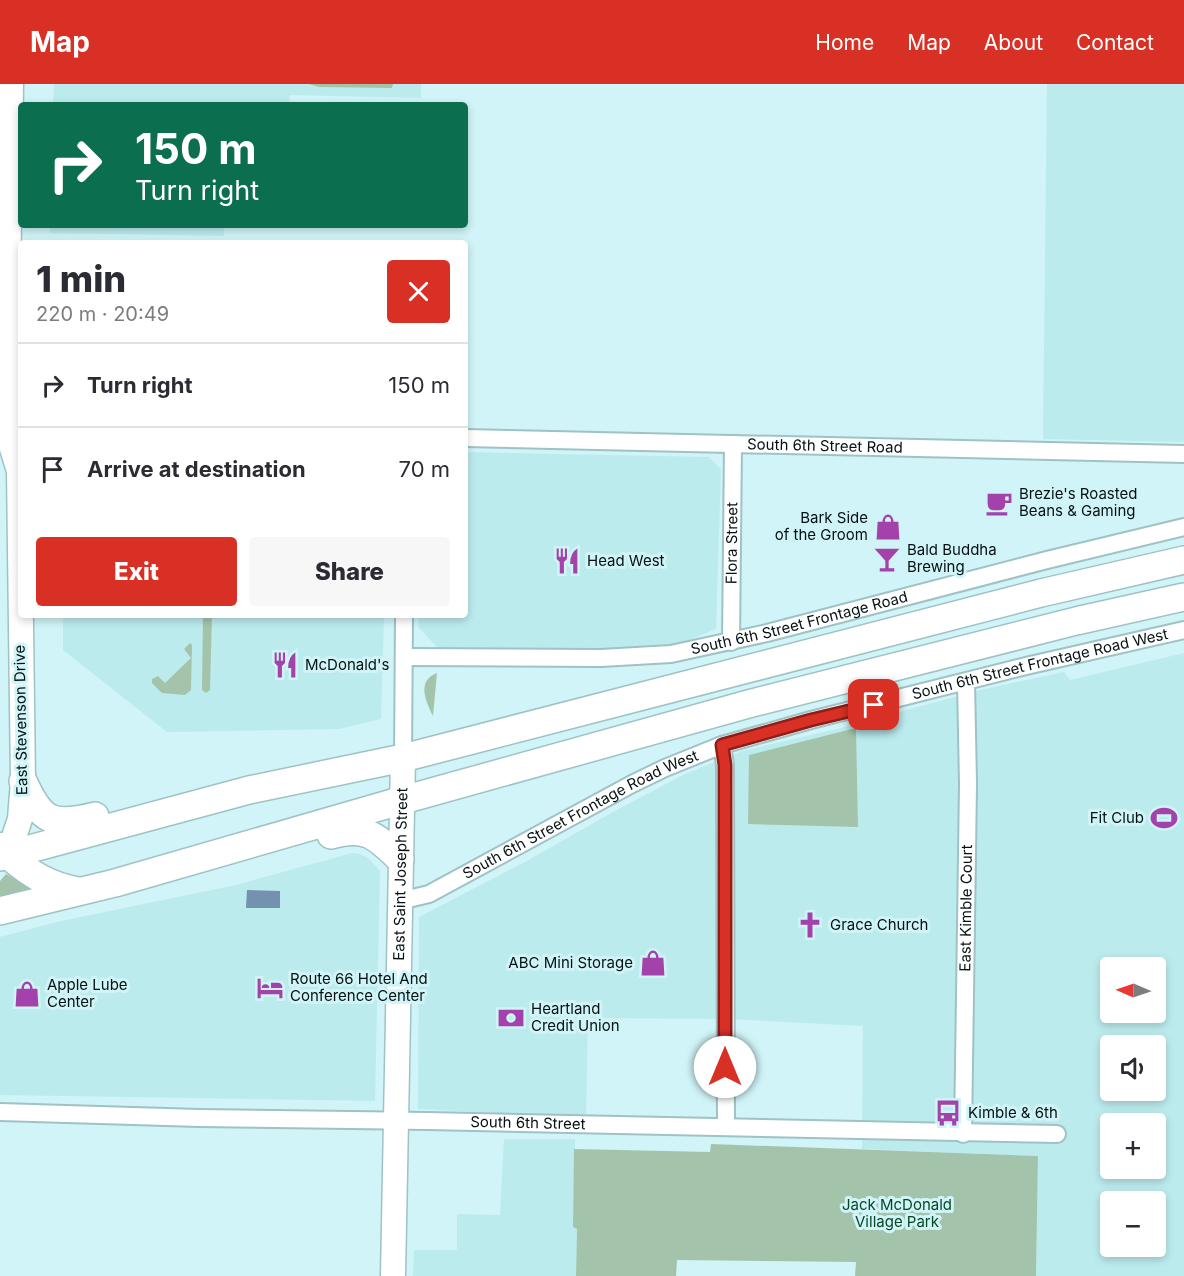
<!DOCTYPE html>
<meta charset="utf-8">
<style>
:root{--surface:#fff;--page:#f7f7f7;--text:#2b2b33;--muted:#7c7c81;--line:#e1e1e2;--accent:#d93025}
body{margin:0;font-family:Inter,sans-serif;background:var(--page);color:var(--text);height:100vh;display:flex;flex-direction:column;font-size:22px;white-space:nowrap}
*{box-sizing:border-box;margin:0}
p{font-size:20px;color:var(--muted)}
.icon{flex:none;width:33px;height:33px;fill:none;stroke:currentColor;stroke-width:2;stroke-linecap:round;stroke-linejoin:round}
.map{position:relative;flex:1;overflow:hidden}
.drawer{position:absolute;left:18px;top:156px;width:450px;height:378px;display:flex;flex-direction:column;background:var(--surface);border-radius:6px;box-shadow:0 3px 9px #0003}
.drawer>*{flex:none}
.hud{position:absolute;left:18px;top:18px;width:450px;height:126px;border-radius:6px;box-shadow:0 3px 9px #0003;background:#0b6e4f;color:#fff;overflow:hidden}
.needle{width:39px;rotate:272deg}
.controls{position:absolute;left:1100px;top:873px;display:grid;gap:12px}
.controls a{display:grid;place-items:center;width:66px;height:66px;border-radius:6px;background:var(--surface);box-shadow:0 3px 9px #0003;font-size:30px}
.pin{position:absolute;display:grid;place-items:center;width:51px;height:51px;color:#fff;margin:-26px;border-radius:12px;box-shadow:0 3px 9px #0006}
.me{position:absolute;width:66px;margin:-33px;rotate:0deg;stroke-linejoin:round;filter:drop-shadow(0 0 4px #0008)}
.turn{display:flex;align-items:center;gap:21px;height:126px;padding:0 18px;font-size:27px}
.turn .icon{width:78px;height:78px;stroke-width:2.5}
.turn b{display:block;font-size:42px;line-height:51px}
.round{display:grid;place-items:center;flex:none;width:63px;height:63px;border-radius:6px;background:var(--page)}
.summary{display:flex;align-items:center;justify-content:space-between;height:102px;padding:0 18px}
h1{font-size:36px;font-weight:800;line-height:45px}
.action{display:flex;gap:12px;margin-top:auto;padding:12px 18px}
.action a{flex:1;height:69px;border-radius:6px;background:var(--accent);color:#fff;font-size:24px;font-weight:800;line-height:69px;text-align:center}
.action a+a{background:var(--page);color:var(--text)}
ul{padding:0;list-style:none}
li{display:flex;align-items:center;gap:18px;height:84px;padding:0 18px;border-top:2px solid var(--line)}
li div{flex:1}
li b{display:block;font-size:22px}
li em{font-style:normal}
header{display:flex;align-items:center;gap:36px;box-sizing:border-box;height:84px;padding:0 30px;background:var(--accent);color:#fff}
header strong{font-size:28px}
nav{display:flex;gap:33px;margin-inline-start:auto;font-size:21px}
.map>svg:first-child{display:block}
.built{fill:#bcebee;fill-rule:evenodd}
.green{fill:#a3c4ab}
.water{fill:#7591b0}
.lines{fill:none;stroke-linecap:round;stroke-linejoin:round}
.street-casing{stroke:#9fc2c5;stroke-width:20}
.secondary-casing{stroke:#9fc2c5;stroke-width:27}
.primary-casing{stroke:#9fc2c5;stroke-width:30}
.street{stroke:#fff;stroke-width:16}
.secondary{stroke:#fff;stroke-width:24}
.primary{stroke:#fff;stroke-width:27}
.route-casing{stroke:#8d1f18;stroke-width:15}
.route{stroke:#d93025;stroke-width:10}
.labels{text-anchor:middle;stroke-width:6;stroke-linejoin:round;paint-order:stroke}
.street-label{font-size:15px;fill:#051112;stroke:#d0f4f7}
.poi-label{font-size:15px;fill:#051112;stroke:#d0f4f7;text-anchor:start}
.park-label{font-size:15px;fill:#074824;stroke:#d0f4f7}
</style>
<header>
<strong>Map</strong>
<nav><a>Home</a><a>Map</a><a>About</a><a>Contact</a></nav>
</header>
<div class="map">
<svg width="1184" height="1192" viewBox="0 0 1184 1192">
<rect width="100%" height="100%" fill="#d0f4f7"/>
<g class="built">
<path d="M54 0H421V14L290 11 289 21H53Z"/>
<path d="M1047 0H1184V358L1043 355Z"/>
<path d="M50 141H224V152L50 149Z"/>
<path d="M465 368 709 373 721 385 716 545 680 560 624 566 438 564 419 544 418 531H465Z"/>
<path d="M63 531H384L381 635 339 645 167 648 63 566Z"/>
<path d="M1184 569V1192H1036L1038 1072 862 1065 863 942 731 935 588 934 586 1033 418 1025 419 833 525 778 613 728 685 690 742 667 841 644 980 606 1064 588 1070 596ZM1110 884H1155V928H1110ZM1110 962H1155V1006H1110ZM1110 1040H1155V1084H1110ZM1110 1118H1155V1162H1110Z"/>
<path d="M352 769 360 770 368 774 380 787 375 1017 0 1011V853L61 837 236 801Z"/>
<path d="M504 1055H575L573 1143 577 1145 576 1192H413L414 1166H457V1130L500 1131Z"/>
</g>
<g class="green">
<path d="M309 0H393L392 4 319 3Z"/>
<path d="M203 531H212L210 606 206 609 202 606Z"/>
<path d="M190 559 192 561 191 606 185 611 162 609 152 599V595L158 592 165 599 191 574 184 565Z"/>
<path d="M437 589 433 632C426 617 416 597 437 589Z"/>
<path d="M856 644 858 743 748 740 749 671Z"/>
<path d="M6 790 38 808 0 817V797Z"/>
<path d="M711 1060 1038 1072 1036 1192H855L856 1178 677 1176 676 1192H576L577 1145 573 1143 574 1065 710 1068Z"/>
</g>
<path class="water" d="M247 806 280 807V824H246Z"/>
<g class="lines">
<g class="street-casing">
<g id="street">
<path id="s1" d="M465 354 1184 370"/>
<path id="s2" d="M731 558 733 360"/>
<path id="s3" d="M405 573 601 574 671 570 767 549 1047 476 1184 443"/>
<path d="M722 661 725 681 726 1043"/>
<path d="M403 674 404 531"/>
<path id="s4" d="M400 817 429 810 632 700 665 684 722 661 811 636 1026 582 1184 546"/>
<path id="s5" d="M0 1028 199 1034 427 1037 1057 1050"/>
<path id="s6" d="M963 1050 968 700 966 598"/>
</g>
</g>
<g class="secondary-casing">
<g id="secondary">
<path d="M0 761 8 771 20 735 23 697 19 387 6 345 11 0"/>
<path id="s7" d="M393 1192 403 674"/>
</g>
</g>
<g class="primary-casing">
<g id="primary">
<path d="M23 697C41 737 51 743 95 732"/>
<path d="M331 751C366 741 376 752 400 775"/>
<path d="M8 771C30 790 49 802 78 807"/>
<path d="M0 773 249 706 403 674 1041 509 1184 476"/>
<path d="M0 827 115 799 403 716 752 619 1076 537 1184 513"/>
</g>
</g>
<use href="#street" class="street"/>
<use href="#secondary" class="secondary"/>
<use href="#primary" class="primary"/>
</g>
<g class="lines">
<g class="route-casing">
<path id="route" d="M725 983V681L722 661 811 636 874 621"/>
</g>
<use href="#route" class="route"/>
</g>
<defs>
<g id="cafe-bare" transform="scale(2.07)"><path d="M-5.5-4.5H6V0H3Q3 3.5 0 3.5H-2.5Q-5.5 3.5-5.5 0ZM3-3.2v2h1.7v-2ZM-6 4.5H4V6H-6Z" fill="#a242aa" stroke="#d0f4f7" stroke-width="2.5" paint-order="stroke"/></g>
<g id="shop-bare" transform="scale(2.07)"><path d="M-5-2.5h2.3a2.7 3.5 0 0 1 5.4 0H5L5.5 6h-11ZM-1.5-2.5h3a1.5 2.3 0 0 0-3 0Z" fill="#a242aa" stroke="#d0f4f7" stroke-width="2.5" paint-order="stroke"/></g>
<g id="bar-bare" transform="scale(2.07)"><path d="M-6-5H6L.8 .8V4.5H3.5V6h-7V4.5H-.8V.8Z" fill="#a242aa" stroke="#d0f4f7" stroke-width="2.5" paint-order="stroke"/></g>
<g id="restaurant-bare" transform="scale(2.07)"><path d="M-5-6h1v4h1v-4h1v4h1v-4h1v5L-1.5 .5V6h-2V.5L-5-1ZM5-6V6H3V1.5H1.5Q1.5-4 5-6Z" fill="#a242aa" stroke="#d0f4f7" stroke-width="2.5" paint-order="stroke"/></g>
<g id="stadium-bare" transform="scale(2.07)"><path d="M0-5a6.5 5 0 1 0 0 10a6.5 5 0 1 0 0-10ZM-3.5-1.8h7v3.6h-7Z" fill="#a242aa" stroke="#d0f4f7" stroke-width="2.5" paint-order="stroke"/></g>
<g id="church-bare" transform="scale(2.07)"><path d="M-1.2-6h2.4v3.5h3.3v2.4h-3.3V6h-2.4V-.1h-3.3v-2.4h3.3Z" fill="#a242aa" stroke="#d0f4f7" stroke-width="2.5" paint-order="stroke"/></g>
<g id="hotel-bare" transform="scale(2.07)"><path d="M-6-4.5h1.5V1H6V5H4.5V3h-9V5H-6ZM-4 0a1.8 1.8 0 1 1 3.6 0ZM.5 0V-2.5h3Q6-2.5 6 0Z" fill="#a242aa" stroke="#d0f4f7" stroke-width="2.5" paint-order="stroke"/></g>
<g id="bank-bare" transform="scale(2.07)"><path d="M-6-4H6V4H-6ZM0-2.3a2.3 2.3 0 1 0 0 4.6a2.3 2.3 0 1 0 0-4.6Z" fill="#a242aa" stroke="#d0f4f7" stroke-width="2.5" paint-order="stroke"/></g>
<g id="bus-bare" transform="scale(2.07)"><path d="M-5-6H5V4H4V6H2V4H-2V6H-4V4H-5ZM-3.5-4V0h7V-4ZM-3.5 1.2v1.5H-2V1.2ZM2 1.2v1.5H3.5V1.2Z" fill="#a242aa" stroke="#d0f4f7" stroke-width="2.5" paint-order="stroke"/></g>
</defs>
<g fill-rule="evenodd">
<use href="#cafe-bare" x="999" y="419"/>
<use href="#shop-bare" x="888" y="443"/>
<use href="#bar-bare" x="887" y="475"/>
<use href="#restaurant-bare" x="567" y="477"/>
<use href="#restaurant-bare" x="285" y="581"/>
<use href="#stadium-bare" x="1164" y="734"/>
<use href="#church-bare" x="810" y="841"/>
<use href="#shop-bare" x="653" y="879"/>
<use href="#hotel-bare" x="270" y="904"/>
<use href="#shop-bare" x="27" y="910"/>
<use href="#bank-bare" x="511" y="934"/>
<use href="#bus-bare" x="948" y="1029"/>
</g>
<g class="labels">
<g class="street-label">
<text dy="5" stroke="none"><textPath href="#s1" startOffset="360">South 6th Street Road</textPath></text>
<text dy="5" stroke="none"><textPath href="#s2" startOffset="99">Flora Street</textPath></text>
<text dy="5" stroke="none"><textPath href="#s3" startOffset="398">South 6th Street Frontage Road</textPath></text>
<text dy="5" stroke="none"><textPath href="#s4" startOffset="687">South 6th Street Frontage Road West</textPath></text>
<text transform="translate(21 636) rotate(-91)" y="5">East Stevenson Drive</text>
<text dy="5" stroke="none"><textPath href="#s4" startOffset="201">South 6th Street Frontage Road West</textPath></text>
<text dy="5" stroke="none"><textPath href="#s7" startOffset="402">East Saint Joseph Street</textPath></text>
<text dy="5" stroke="none"><textPath href="#s6" startOffset="226">East Kimble Court</textPath></text>
<text dy="5" stroke="none"><textPath href="#s5" startOffset="528">South 6th Street</textPath></text>
</g>
<g class="poi-label">
<text x="1019" y="415">Brezie's Roasted<tspan x="1019" dy="17">Beans &amp; Gaming</tspan></text>
<text x="868" y="439" text-anchor="end">Bark Side<tspan x="868" dy="17">of the Groom</tspan></text>
<text x="907" y="471">Bald Buddha<tspan x="907" dy="17">Brewing</tspan></text>
<text x="587" y="482">Head West</text>
<text x="305" y="586">McDonald's</text>
<text x="1144" y="739" text-anchor="end">Fit Club</text>
<text x="830" y="846">Grace Church</text>
<text x="633" y="884" text-anchor="end">ABC Mini Storage</text>
<text x="290" y="900">Route 66 Hotel And<tspan x="290" dy="17">Conference Center</tspan></text>
<text x="47" y="906">Apple Lube<tspan x="47" dy="17">Center</tspan></text>
<text x="531" y="930">Heartland<tspan x="531" dy="17">Credit Union</tspan></text>
<text x="968" y="1034">Kimble &amp; 6th</text>
</g>
<g class="park-label">
<text x="897" y="1126">Jack McDonald<tspan x="897" dy="17">Village Park</tspan></text>
</g>
</g>
</svg>
<div class="controls">
<a><svg class="needle" viewBox="-14 -14 28 28"><path d="M0-13l5 13h-10z" fill="#e53935"/><path d="M0 13l5-13h-10z" fill="#7c7c81"/></svg></a>
<a><svg class="icon" aria-label="sound" viewBox="0 0 24 24"><path d="M4 9h4l5-4v14l-5-4H4zM17 9q2 3 0 6"/></svg></a>
<a>+</a>
<a>−</a>
</div>
<div class="pin" style="left:874px;top:621px;background:#d93025"><svg class="icon" aria-label="arrive" viewBox="0 0 24 24"><path d="M6 21V4h12l-3 4 3 4H6"/></svg></div>
<svg class="me" style="left:725px;top:983px" viewBox="-20 -20 40 40"><circle r="19" fill="#fff"/><path d="M0-13L10 11 0 6-10 11z" fill="#d93025"/></svg>
<div class="hud">
<div class="turn"><svg class="icon" aria-label="right" viewBox="0 0 24 24"><path d="M7 20v-9h11M14 6l5 5-5 5"/></svg><div><b>150 m</b>Turn right</div></div>
</div>
<section class="drawer">
<div class="summary"><div><h1>1 min</h1><p>220 m · 20:49</p></div><a class="round" style="background:#d93025;color:#fff"><svg class="icon" aria-label="close" viewBox="0 0 24 24"><path d="M6 6l12 12M18 6L6 18"/></svg></a></div>
<ul>
<li><svg class="icon" aria-label="right" viewBox="0 0 24 24"><path d="M7 20v-9h11M14 6l5 5-5 5"/></svg><div><b>Turn right</b></div><em>150 m</em></li>
<li><svg class="icon" aria-label="arrive" viewBox="0 0 24 24"><path d="M6 21V4h12l-3 4 3 4H6"/></svg><div><b>Arrive at destination</b></div><em>70 m</em></li>
</ul>
<div class="action"><a>Exit</a><a>Share</a></div>
</section>
</div>
